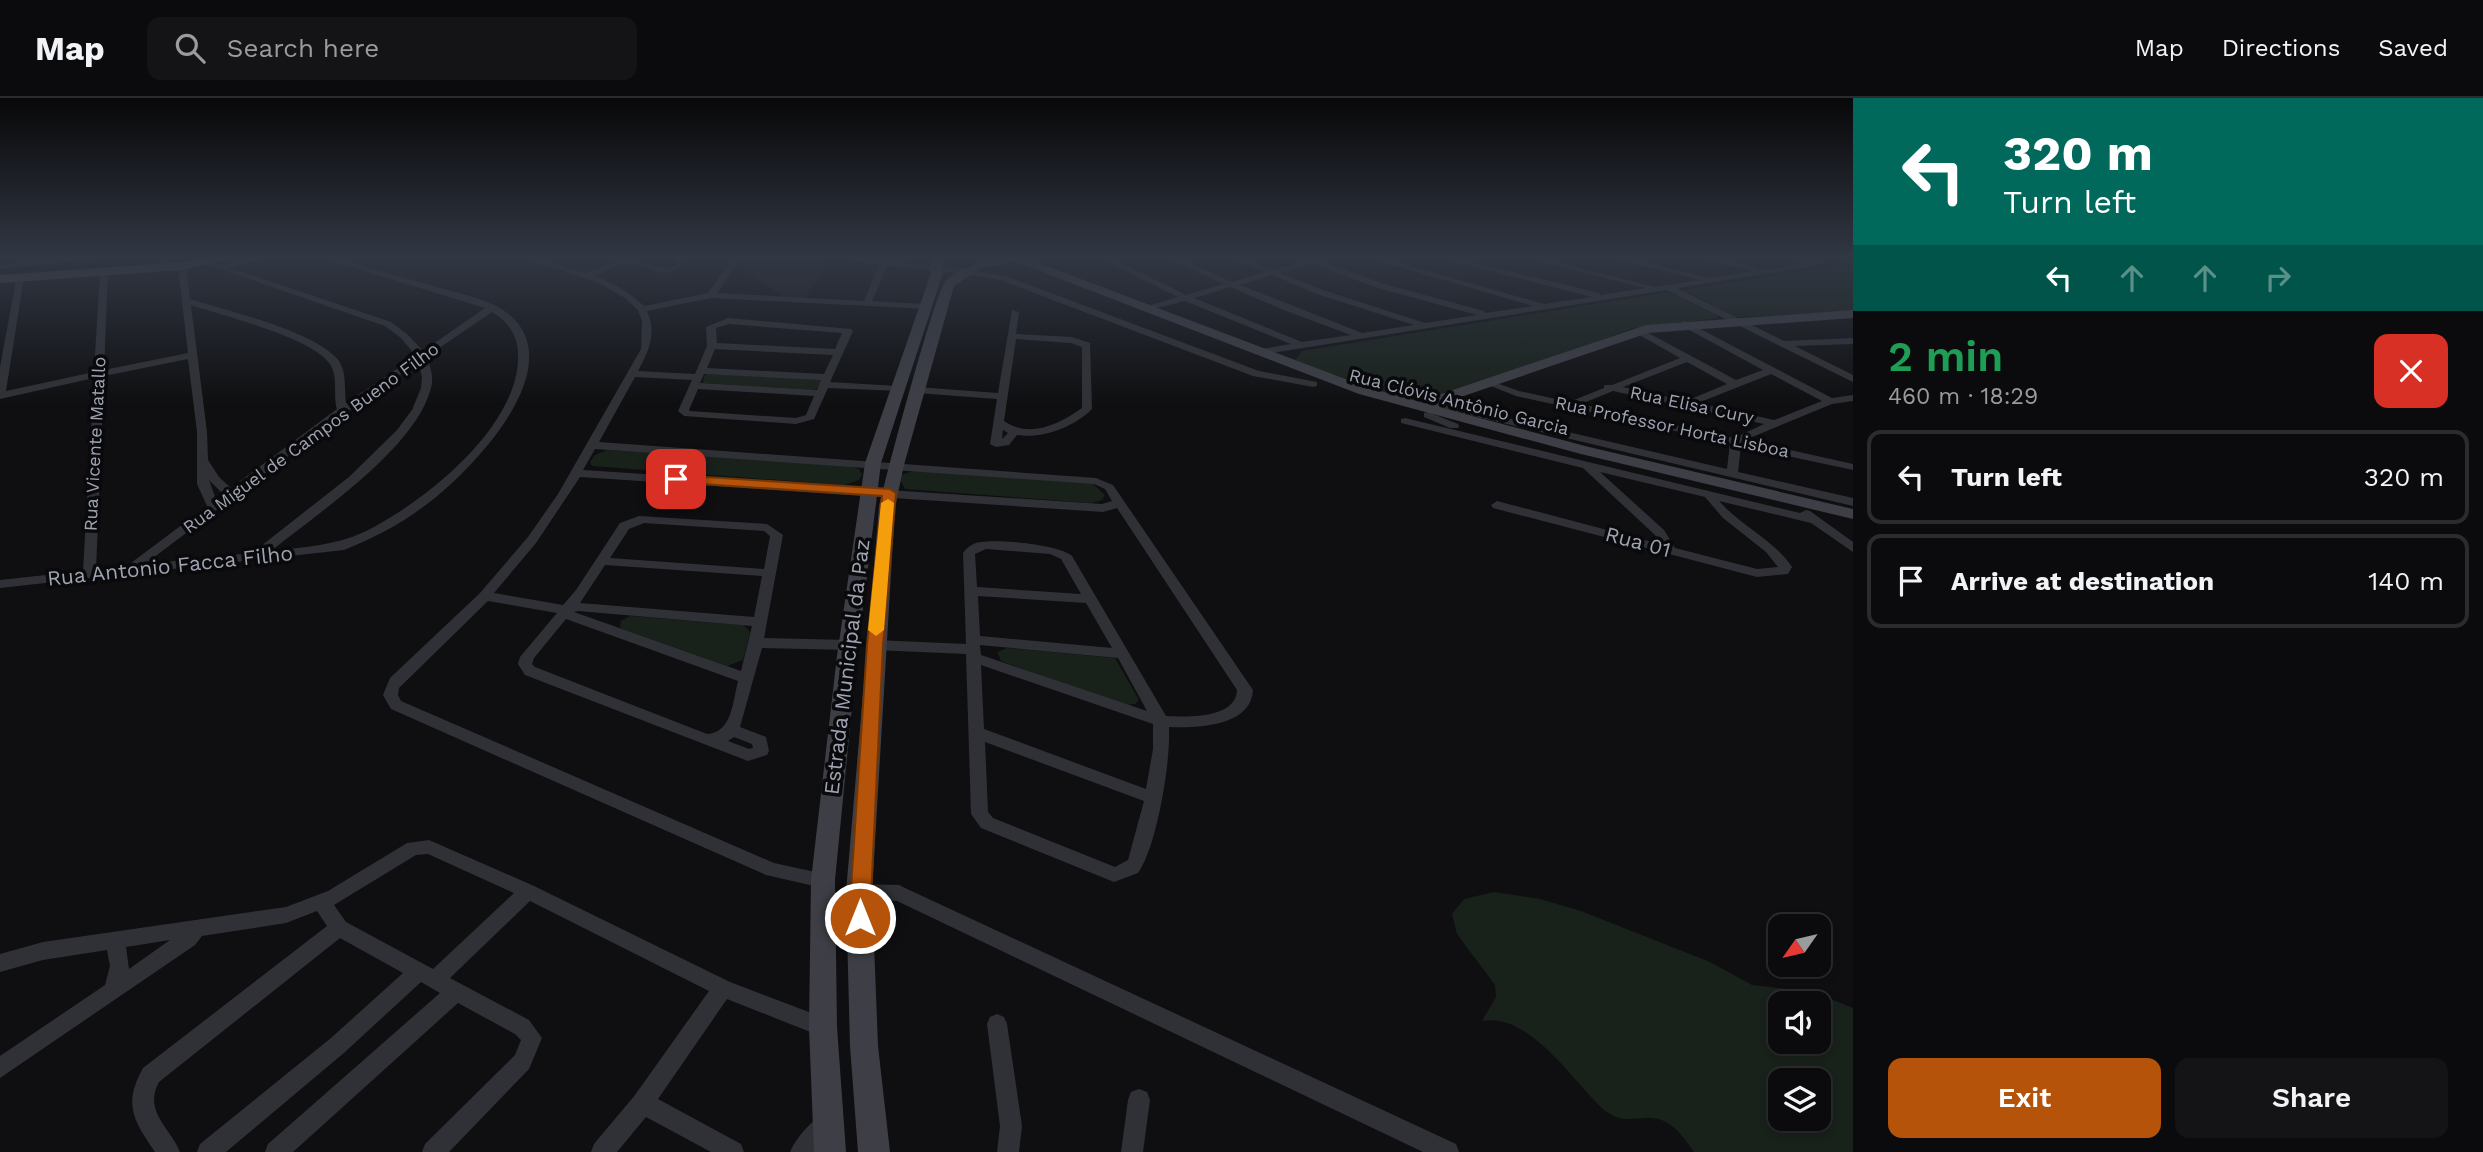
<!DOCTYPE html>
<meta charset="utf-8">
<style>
:root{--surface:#0b0b0d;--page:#141416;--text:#f1f3f6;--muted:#9a9b9d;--line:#2b2b2e;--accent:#b45309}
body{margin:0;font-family:"Work Sans",sans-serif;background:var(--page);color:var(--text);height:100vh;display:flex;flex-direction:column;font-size:26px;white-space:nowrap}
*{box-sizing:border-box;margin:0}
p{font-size:23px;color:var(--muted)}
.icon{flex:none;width:38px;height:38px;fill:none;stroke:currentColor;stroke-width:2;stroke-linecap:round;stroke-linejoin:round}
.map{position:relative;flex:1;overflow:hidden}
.sheet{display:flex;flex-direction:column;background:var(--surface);width:630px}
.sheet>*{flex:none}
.banner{background:#00695c;color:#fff;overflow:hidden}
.needle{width:46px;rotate:236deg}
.fabs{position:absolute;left:1768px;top:816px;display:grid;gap:14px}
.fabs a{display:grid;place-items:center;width:63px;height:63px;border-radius:14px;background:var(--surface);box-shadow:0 4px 10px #0003,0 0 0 2px var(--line);font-size:35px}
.pin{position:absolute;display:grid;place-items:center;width:60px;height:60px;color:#fff;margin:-30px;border-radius:14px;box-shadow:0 4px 10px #0006}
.me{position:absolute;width:77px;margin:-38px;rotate:0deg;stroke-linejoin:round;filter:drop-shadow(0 0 5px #0008)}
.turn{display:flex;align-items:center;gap:24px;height:147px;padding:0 35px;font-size:32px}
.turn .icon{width:91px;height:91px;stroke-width:2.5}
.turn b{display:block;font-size:49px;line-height:60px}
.lanes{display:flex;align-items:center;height:66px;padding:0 35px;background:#0003;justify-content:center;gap:35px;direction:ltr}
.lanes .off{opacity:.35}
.round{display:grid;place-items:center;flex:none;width:74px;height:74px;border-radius:14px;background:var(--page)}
.overview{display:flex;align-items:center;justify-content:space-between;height:119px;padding:0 35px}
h1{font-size:42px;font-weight:600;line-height:52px;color:#1e9e55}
.action{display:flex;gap:14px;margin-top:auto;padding:14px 35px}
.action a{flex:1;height:80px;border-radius:14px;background:var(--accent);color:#fff;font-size:28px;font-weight:600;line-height:80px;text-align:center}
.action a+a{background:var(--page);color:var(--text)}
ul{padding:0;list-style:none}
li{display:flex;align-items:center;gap:21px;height:94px;margin:0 14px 10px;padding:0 21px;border:4px solid var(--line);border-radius:14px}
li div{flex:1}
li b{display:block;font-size:26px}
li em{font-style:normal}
header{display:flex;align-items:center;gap:42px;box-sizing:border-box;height:98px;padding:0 35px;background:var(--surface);border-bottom:2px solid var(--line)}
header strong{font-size:33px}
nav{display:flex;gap:38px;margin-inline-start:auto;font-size:24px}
.search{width:490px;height:63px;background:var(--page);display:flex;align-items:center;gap:18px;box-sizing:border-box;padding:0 24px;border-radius:14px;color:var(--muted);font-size:26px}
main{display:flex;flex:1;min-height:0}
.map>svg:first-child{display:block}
.built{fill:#1b1b1e}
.green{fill:#19211b;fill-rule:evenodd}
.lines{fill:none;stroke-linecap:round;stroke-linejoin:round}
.street{fill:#303136;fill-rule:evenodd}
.secondary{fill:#3e3f46;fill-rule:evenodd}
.primary{fill:#4c4d55;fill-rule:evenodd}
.route{fill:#b45309;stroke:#753606;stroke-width:2}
.slow{fill:#f59e0b}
.labels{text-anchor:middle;stroke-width:7;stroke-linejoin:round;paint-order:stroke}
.far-street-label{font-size:18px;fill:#9fa4b3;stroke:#0a0a0c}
.street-label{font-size:21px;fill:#9fa4b3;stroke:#0a0a0c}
</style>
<header>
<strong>Map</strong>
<div class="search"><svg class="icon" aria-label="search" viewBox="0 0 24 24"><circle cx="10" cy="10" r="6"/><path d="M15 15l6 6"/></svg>Search here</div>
<nav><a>Map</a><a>Directions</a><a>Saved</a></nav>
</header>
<main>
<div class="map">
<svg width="1853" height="1054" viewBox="0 0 1853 1054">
<rect width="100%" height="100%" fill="#0f0f11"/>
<path class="built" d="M745 158H813L830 162 804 201 785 200 738 167Z"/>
<g class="green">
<path d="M1847 158H1853V213L1735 219 1684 192 1829 169Z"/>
<path d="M1663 195 1675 196 1717 216 1718 220 1633 230 1517 273 1426 300 1391 297 1304 268 1295 262 1302 253Z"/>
<path d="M708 276 816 280 821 282 819 290 813 292 703 285 704 278Z"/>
<path d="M607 352 848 367 859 371 862 377 859 382 845 387 592 368 590 364 595 357Z"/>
<path d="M915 372 1092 385 1105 397 1102 402 1092 405 905 391 900 381 902 377Z"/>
<path d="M630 518 743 527 750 534 743 562 727 568 620 530 621 523Z"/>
<path d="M1007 550 1115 560 1139 602 1135 606 1124 607 1001 563 997 554Z"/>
<path d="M1494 794 1540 801 1581 813 1710 864 1752 887 1813 894 1853 910V1054H1694C1685 1042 1678 1030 1664 1023 1643 1013 1626 1031 1603 1011 1572 982 1529 914 1482 923L1496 899 1495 887 1457 836 1452 816 1464 801ZM1780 905H1818V943H1780ZM1780 982H1818V1020H1780Z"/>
</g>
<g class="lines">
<g class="street">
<path d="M0 158H16L0 161Z"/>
<path d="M69 158H143L139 160 88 162 0 171V167Z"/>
<path d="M262 158H278L230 170 391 224 407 236 423 253 485 210 316 158H329C365 169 401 179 437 189 460 196 492 201 511 218 571 272 467 378 423 409 399 427 372 441 344 452L0 490V482L83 473 94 280 0 301V269L17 177 24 179 6 293 94 274 100 173 104 171 108 173 104 272 188 255 178 168 182 166 186 168 190 201C227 213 316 233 339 263 347 275 344 292 346 305L416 258 401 240 385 228 203 165 207 163 221 167ZM191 207C221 217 317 241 331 268 338 280 333 298 337 311L231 390 219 379 208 362 207 334ZM492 214C508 223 518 238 518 256 521 328 422 406 364 434 334 448 303 449 271 453 318 415 416 350 431 290 434 279 431 269 426 259ZM188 261 197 334V386L207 408 127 468 96 472 104 278ZM419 264 422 280 421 290 412 312 397 332 349 379 252 455 145 466 347 314ZM209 382 223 396 216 401Z"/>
<path d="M516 158H529L585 175 620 162 611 158C626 158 665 174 674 168 677 165 678 161 681 158H689C666 189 659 169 630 165 620 164 604 174 594 178 613 184 629 194 644 208L708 195 734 158H742L717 195 864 203 879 167 825 158H844L959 170 1005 178 1259 273 1317 284V288L1313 289 1253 278 1000 182 959 175 887 168 872 203 924 206 927 207V211L711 200 647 213C657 235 649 253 638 273L695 276 707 248 706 229 728 220 851 231 853 233 830 284 897 288 901 289V293L828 290 814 321 796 326 684 318 678 313 692 282 635 279 599 344 1096 380 1113 387 1253 592C1251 629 1197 630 1169 629 1171 662 1157 749 1138 775L1114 784 981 730 971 716 966 556 875 552 868 547 875 542 966 546 963 455C967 450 970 447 976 445 993 440 1059 446 1072 458L1166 618C1187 619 1236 621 1237 592L1117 410 1103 414 580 379 536 445 494 495 563 507 576 492 620 425 639 418 767 426 783 437 764 540 849 542 856 547 849 552 762 550 740 629 766 639 769 653 767 657 748 663 525 577 518 566 520 559 557 515 488 503 399 590 398 597 401 603 774 765 829 777 832 782 829 787 823 790 766 777 391 611 383 597 390 580 480 495 528 439 558 396 641 251 642 223 638 212 625 200 599 185ZM729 226 842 235 835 251 717 245 716 230ZM715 251 833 257 824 276 707 270ZM704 276 821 282 817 292 700 285ZM698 291 814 298 806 317 796 320 690 313 689 312ZM595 351 1094 386 1105 391 1112 403 1102 406 583 372ZM644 425 764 433 770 438 764 471 610 460 629 431ZM986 451 1050 456 1061 461 1081 496 977 489 975 456ZM605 467 762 478 754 519 580 505ZM978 498 1086 505 1112 550 980 538ZM578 513 752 528 741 573 574 514ZM566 521 738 583C733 603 732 635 707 636L535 569 532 566 534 560ZM980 547 1118 560 1147 613 981 557ZM981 567 1153 626V651L1146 691 984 631ZM734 639 752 646 753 650 749 651 728 643ZM985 644 1144 703 1128 762 1115 769 993 720 988 714Z"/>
<path d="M1011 158H1033L1013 162 1009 160Z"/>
<path d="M1096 158H1107L1186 197 1224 186 1162 158H1173L1232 184 1264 174 1227 158H1238L1273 172 1304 163 1294 158 1313 161 1334 158 1320 163 1384 186 1484 213 1485 215 1533 208 1362 158H1375L1544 206 1592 199 1433 158H1447L1599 195 1600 197 1645 190 1518 158H1532L1654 189 1701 182 1603 158H1618L1709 180 1754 173 1690 158H1706L1755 169H1758V173L1804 165 1775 158 1804 161 1808 163 1806 165 1825 158H1835L1815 168 1677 190 1784 243 1853 240V246L1795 248 1853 277V284L1667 192 1265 256 1262 255V251L1291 246 1185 203 1144 213V209L1178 199ZM1312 166 1378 190 1477 217 1425 225 1323 192 1280 175ZM1272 177 1317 196 1414 227 1362 235 1240 187ZM1231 189 1281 211 1351 237 1302 244 1194 200Z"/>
<path d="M1012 212 1019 214 1016 236 1072 239 1090 245 1092 311C1074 329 1043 341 1017 337L1009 347 996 349 990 346 997 301 917 295 912 292 917 289 998 295ZM1016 241 1071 245 1082 249V310C1059 326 1030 341 1004 323ZM1003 332 1008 335 1002 341Z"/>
<path d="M1685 223 1832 300 1853 297V303L1832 306 1745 342 1853 366V372L1741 348 1738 374 1853 400V408L1435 309 1430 306 1435 303 1727 371 1730 345 1516 298 1486 286 1491 283 1519 293 1569 304 1604 290V287H1612L1680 260 1636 235V231L1639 230 1736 282 1763 272 1682 228V224ZM1687 264 1727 286 1686 303 1623 289ZM1771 276 1822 303 1774 322 1698 305ZM1613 293 1764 326 1734 340 1581 306Z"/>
<path d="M1428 314 1458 326 1459 328 1458 330H1450L1424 319V315Z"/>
<path d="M1405 320 1800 415 1806 412 1810 413 1853 444V454L1811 425 1719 403C1741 428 1773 441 1792 469L1788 476 1757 479 1493 410 1491 407 1497 403 1660 446 1655 437 1583 370 1401 325V321ZM1600 374 1705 399 1723 420 1766 454 1778 469 1757 471 1675 450 1664 432Z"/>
<path d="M429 742 534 788 730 884 830 922 833 929 830 936 823 939 727 901 658 1001 741 1046 744 1054H711L646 1019 617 1054H591L594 1046 635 997 709 893 530 803 450 880 529 922 542 940 529 971 449 1054H422L425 1046 515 957 521 942 515 936 458 905 293 1054H265L268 1046 440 895 421 884 345 954 226 1054H197L200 1046 331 940 403 875 340 840 159 984C143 1014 170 1029 180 1054H155C133 1022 123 1006 143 970L327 828 317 813 286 825 202 838 195 847 0 980V958L105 887 110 868 107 852 43 862 0 874V856L43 844 286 809 328 793 407 745ZM428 756 514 795 433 871 346 824 334 807 416 757ZM170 842 129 871 126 849Z"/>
<path d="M859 786 899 787 905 790 1456 1046 1459 1054H1423L897 803 859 802 853 799 850 794 853 789Z"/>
<path d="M997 916 1004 919 1007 926 1022 1028 1019 1054H997L1000 1028 987 926 990 919Z"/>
<path d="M1139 991 1147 994 1150 1002 1143 1054H1121L1128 1002 1131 994Z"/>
<path d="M825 1016 833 1019 836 1027 833 1035 816 1054H790C796 1040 811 1022 825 1016Z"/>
</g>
<g class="secondary">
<path d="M931 158H943V175L881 365 857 558 835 782 837 929 846 1054H814L809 929 811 782 837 558 865 365 931 175Z"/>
<path d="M1005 158H1020L1369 290 1429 306 1432 299 1646 227 1853 212V220L1648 235 1443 305 1442 310 1589 349 1853 411V421L1581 356 1359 296 1014 163 979 171 954 188 904 367 895 409 872 794 878 948 890 1054H858L850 948 846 794 879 409C885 381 935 193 946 182 964 167 984 164 1005 158Z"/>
</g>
<path class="primary" d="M214 158H241L182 172 0 185V177L182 164Z"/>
</g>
<linearGradient id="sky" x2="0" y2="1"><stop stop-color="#080809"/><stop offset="0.52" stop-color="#313743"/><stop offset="1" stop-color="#313743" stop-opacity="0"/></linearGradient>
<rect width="1853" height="306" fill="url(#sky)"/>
<path class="route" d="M676 377 890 391 896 395 883 547 870 820 867 826 860 829 852 826 849 820 867 547 882 398 671 384 669 381Z"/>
<path class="slow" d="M888 401 894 405 884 532 876 538 868 532 881 405Z"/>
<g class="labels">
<g class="far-street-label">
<text transform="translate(1459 304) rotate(14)" y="6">Rua Clóvis Antônio Garcia</text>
<text transform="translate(1692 307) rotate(12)" y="6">Rua Elisa Cury</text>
<text transform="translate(1672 329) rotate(12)" y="6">Rua Professor Horta Lisboa</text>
<text transform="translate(311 340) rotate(-36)" y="6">Rua Miguel de Campos Bueno Filho</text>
<text transform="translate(95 346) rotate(-87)" y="6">Rua Vicente Matallo</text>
</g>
<g class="street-label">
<text transform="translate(1638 444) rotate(15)" y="7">Rua 01</text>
<text transform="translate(170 468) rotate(-6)" y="7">Rua Antonio Facca Filho</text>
<text transform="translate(847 569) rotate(-83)" y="7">Estrada Municipal da Paz</text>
</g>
</g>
</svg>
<div class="fabs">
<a><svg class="needle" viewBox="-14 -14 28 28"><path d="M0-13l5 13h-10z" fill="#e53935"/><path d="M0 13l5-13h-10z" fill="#9a9b9d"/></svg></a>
<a><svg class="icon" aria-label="sound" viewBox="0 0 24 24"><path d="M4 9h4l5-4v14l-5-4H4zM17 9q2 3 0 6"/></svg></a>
<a><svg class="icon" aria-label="layers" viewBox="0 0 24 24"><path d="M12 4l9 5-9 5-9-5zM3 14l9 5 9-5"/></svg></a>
</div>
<div class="pin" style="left:676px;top:381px;background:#d93025"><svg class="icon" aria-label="arrive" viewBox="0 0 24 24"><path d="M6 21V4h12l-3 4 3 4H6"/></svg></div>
<svg class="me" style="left:860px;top:820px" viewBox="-20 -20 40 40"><circle r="17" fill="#b45309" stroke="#fff" stroke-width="3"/><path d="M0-11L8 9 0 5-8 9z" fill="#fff"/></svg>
</div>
<section class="sheet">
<div class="banner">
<div class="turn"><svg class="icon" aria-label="left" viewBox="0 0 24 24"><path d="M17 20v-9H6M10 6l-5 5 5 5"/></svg><div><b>320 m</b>Turn left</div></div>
<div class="lanes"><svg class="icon" aria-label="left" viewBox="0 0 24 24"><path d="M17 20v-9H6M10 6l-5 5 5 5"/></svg><svg class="icon off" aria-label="ahead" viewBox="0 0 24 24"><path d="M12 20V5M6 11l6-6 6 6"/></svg><svg class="icon off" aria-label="ahead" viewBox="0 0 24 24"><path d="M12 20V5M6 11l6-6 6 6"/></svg><svg class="icon off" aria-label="right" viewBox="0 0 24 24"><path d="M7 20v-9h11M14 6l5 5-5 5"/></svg></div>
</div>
<div class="overview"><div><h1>2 min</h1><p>460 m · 18:29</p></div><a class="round" style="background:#d93025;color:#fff"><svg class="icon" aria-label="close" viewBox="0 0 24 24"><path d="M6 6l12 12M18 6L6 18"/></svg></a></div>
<ul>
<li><svg class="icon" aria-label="left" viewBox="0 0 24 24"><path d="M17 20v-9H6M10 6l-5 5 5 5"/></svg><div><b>Turn left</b></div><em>320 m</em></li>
<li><svg class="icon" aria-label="arrive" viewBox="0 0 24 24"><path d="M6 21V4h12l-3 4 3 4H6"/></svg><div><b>Arrive at destination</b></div><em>140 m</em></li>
</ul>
<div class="action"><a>Exit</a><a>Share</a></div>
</section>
</main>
